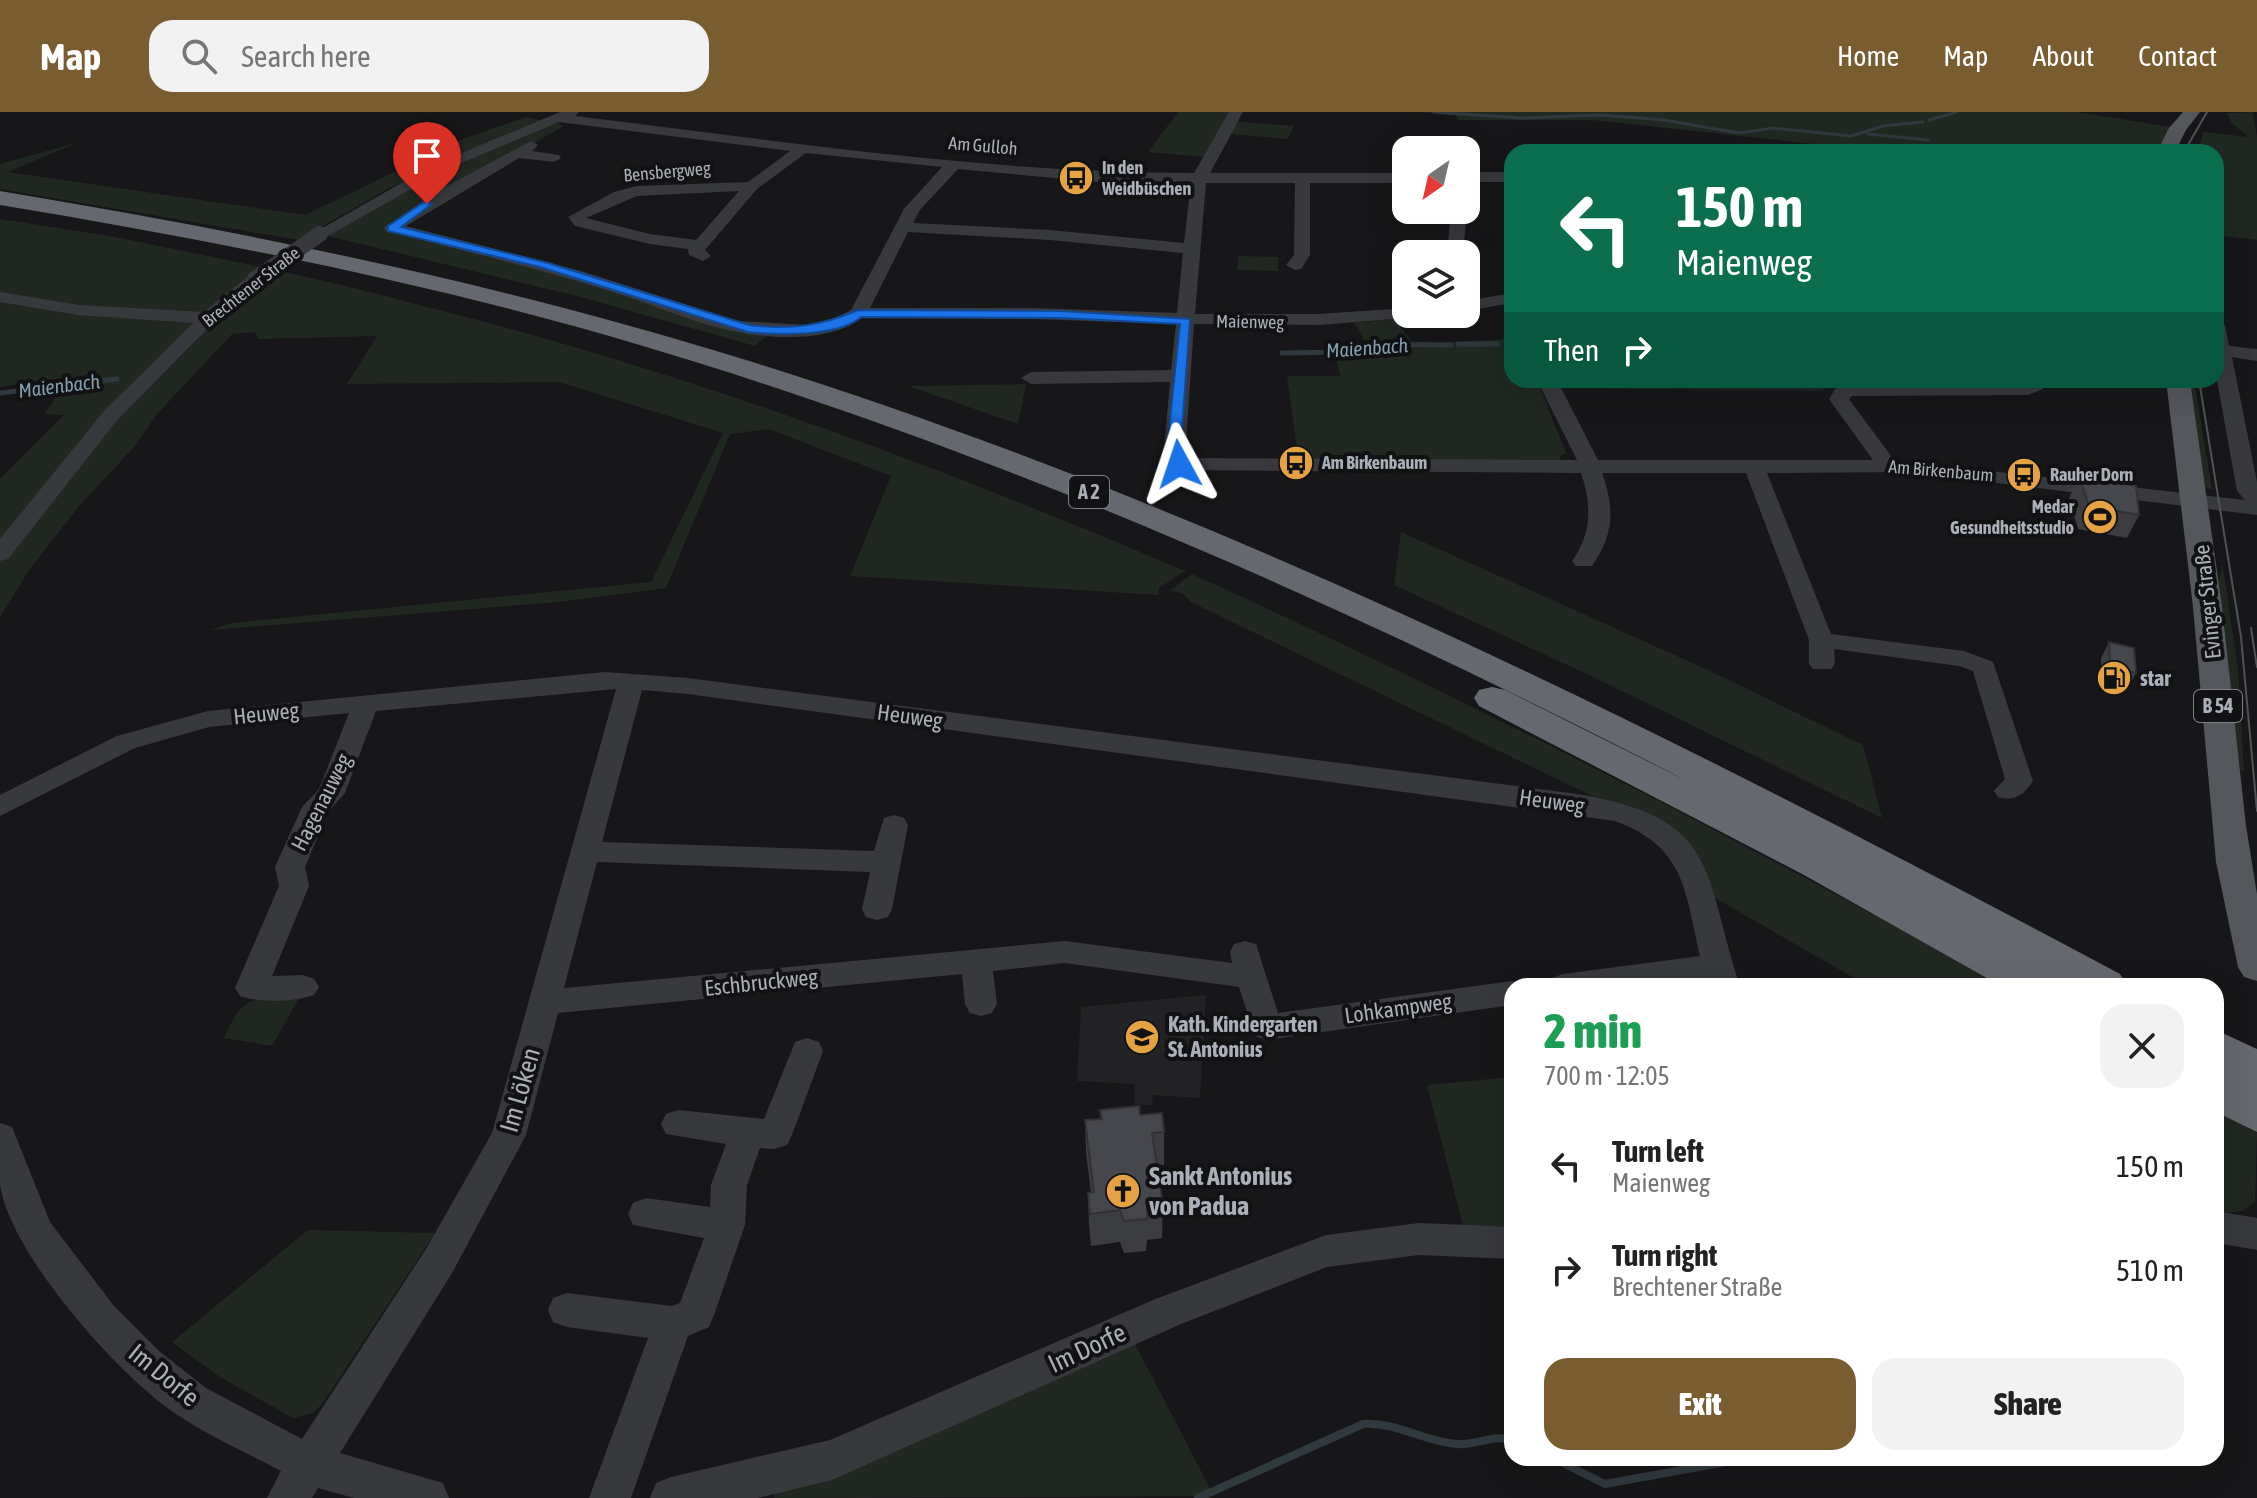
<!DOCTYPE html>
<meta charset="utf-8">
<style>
:root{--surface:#fff;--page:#f2f2f2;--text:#222;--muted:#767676;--accent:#7a5c31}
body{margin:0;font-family:"Asap Condensed",sans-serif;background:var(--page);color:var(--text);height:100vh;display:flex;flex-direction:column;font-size:30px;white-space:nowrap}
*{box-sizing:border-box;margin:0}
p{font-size:26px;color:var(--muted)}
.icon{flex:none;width:44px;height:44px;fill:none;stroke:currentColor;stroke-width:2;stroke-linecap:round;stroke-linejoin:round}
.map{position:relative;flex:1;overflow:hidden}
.drawer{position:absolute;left:1504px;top:866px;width:720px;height:488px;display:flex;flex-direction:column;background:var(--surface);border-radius:24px;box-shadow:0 8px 32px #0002}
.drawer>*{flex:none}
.hud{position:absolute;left:1504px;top:32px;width:720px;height:244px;border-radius:24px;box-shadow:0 8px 32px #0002;background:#0b6e4f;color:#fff;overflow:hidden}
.needle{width:52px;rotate:214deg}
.fabs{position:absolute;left:1392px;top:24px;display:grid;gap:16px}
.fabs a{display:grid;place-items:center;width:88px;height:88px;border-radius:16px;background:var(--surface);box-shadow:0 8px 32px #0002;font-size:40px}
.pin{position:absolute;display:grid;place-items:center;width:68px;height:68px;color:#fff;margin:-82px -34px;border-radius:50% 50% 50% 0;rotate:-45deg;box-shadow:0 0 8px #0007}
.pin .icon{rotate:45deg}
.me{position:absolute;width:88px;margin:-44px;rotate:355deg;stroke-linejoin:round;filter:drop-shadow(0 0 6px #0008)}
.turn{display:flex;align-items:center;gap:28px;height:168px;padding:0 40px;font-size:36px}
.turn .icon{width:104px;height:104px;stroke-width:2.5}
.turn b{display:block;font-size:56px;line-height:68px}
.then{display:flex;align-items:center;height:76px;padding:0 40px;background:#0003;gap:16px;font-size:30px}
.round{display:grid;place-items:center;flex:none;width:84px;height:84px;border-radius:24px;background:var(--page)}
.headline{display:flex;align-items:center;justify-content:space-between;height:136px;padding:0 40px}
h1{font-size:48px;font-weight:800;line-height:60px;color:#1e9e55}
.cta{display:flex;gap:16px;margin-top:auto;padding:16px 40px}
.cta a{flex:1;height:92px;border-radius:24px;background:var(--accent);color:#fff;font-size:32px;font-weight:800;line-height:92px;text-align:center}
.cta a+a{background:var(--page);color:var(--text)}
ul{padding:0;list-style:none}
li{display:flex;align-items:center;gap:24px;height:104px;padding:0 40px}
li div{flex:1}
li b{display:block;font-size:30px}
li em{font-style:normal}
header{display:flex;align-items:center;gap:48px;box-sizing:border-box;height:112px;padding:0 40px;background:var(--accent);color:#fff}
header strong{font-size:38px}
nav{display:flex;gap:44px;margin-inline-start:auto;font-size:28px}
.search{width:560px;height:72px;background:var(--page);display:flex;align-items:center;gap:20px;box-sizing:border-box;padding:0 28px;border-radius:24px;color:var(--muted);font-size:30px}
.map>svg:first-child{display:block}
.built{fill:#232326}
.green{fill:#212822}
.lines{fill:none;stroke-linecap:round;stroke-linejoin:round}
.stream-far2{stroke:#30393e;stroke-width:3}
.stream-far1{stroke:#30393e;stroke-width:5}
.stream{stroke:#30393e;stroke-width:8}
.minor{fill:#38393d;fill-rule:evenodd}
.major{fill:#54575c;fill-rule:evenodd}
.highway{fill:#65686e;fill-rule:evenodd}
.tram{stroke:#4f5256;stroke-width:2}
.minor-bridge{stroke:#38393d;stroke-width:16}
.wall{fill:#3c3d41}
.building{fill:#46474c;stroke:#313235;stroke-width:2}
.route{fill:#1a73e8;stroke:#114b97;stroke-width:2}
.labels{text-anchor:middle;stroke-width:8;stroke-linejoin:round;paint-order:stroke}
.far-street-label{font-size:18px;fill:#aaafb8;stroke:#121214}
.far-poi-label{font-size:18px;font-weight:bold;fill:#aaafb8;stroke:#121214;text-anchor:start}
.far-water-label{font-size:20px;font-style:italic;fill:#849fb0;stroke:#121214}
.shield{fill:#121214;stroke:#7c8087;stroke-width:2}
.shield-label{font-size:20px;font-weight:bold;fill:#aaafb8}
.street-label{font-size:22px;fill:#aaafb8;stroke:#121214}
.poi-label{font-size:22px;font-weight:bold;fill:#aaafb8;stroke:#121214;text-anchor:start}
.near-street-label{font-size:26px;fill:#aaafb8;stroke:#121214}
.near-poi-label{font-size:26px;font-weight:bold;fill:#aaafb8;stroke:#121214;text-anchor:start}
</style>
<header>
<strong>Map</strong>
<div class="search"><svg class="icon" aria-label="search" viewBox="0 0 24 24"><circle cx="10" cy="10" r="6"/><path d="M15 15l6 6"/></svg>Search here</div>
<nav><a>Home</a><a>Map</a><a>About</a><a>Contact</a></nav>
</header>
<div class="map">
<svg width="2257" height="1386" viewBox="0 0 2257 1386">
<rect width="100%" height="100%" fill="#171719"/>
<g class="built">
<path d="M1554 268H1825L1829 273 1822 279 1558 276Z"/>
<path d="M1206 883 1200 986 1153 983 1152 993 1134 992 1135 972 1077 969 1081 895Z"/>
</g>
<g class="green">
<path d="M1178 0H1233L1228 9 1294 14 1288 27 1220 21 1205 45 1148 40Z"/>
<path d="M1420 0H2076L2178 16 2166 40H1887L1593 8H1459L1455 3Z"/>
<path d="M2253 0 2257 26V128L2216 123V40H2197L2204 20 2249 25 2231 10 2227 1Z"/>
<path d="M526 5 544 9 391 75 299 128 0 77V52L79 30 8 60 305 103 463 27Z"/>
<path d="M557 11 564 14 442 83 393 116 773 219 755 234 581 185 328 124C400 77 478 43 557 11Z"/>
<path d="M0 107 110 124 261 155 237 172 211 204 278 159C334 170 388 185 443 199 698 264 943 356 1185 459L1159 476V483L850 464 891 364 769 317 730 322 666 476 559 490 210 518 232 511 651 470 723 321 559 270 347 272 377 224 258 227 255 220 232 222 157 302 135 334 80 393 29 458 0 505V367L64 303 44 302 71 265 0 275V187L83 196 0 182Z"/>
<path d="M1238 144 1278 145V159L1237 158Z"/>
<path d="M1394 207 1414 232 1512 227V268H1537L1566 341 1559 344 1562 349 1299 351 1287 264H1340L1336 246 1341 237 1365 229 1354 211Z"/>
<path d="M2190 268H2194L2212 377 2205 376Z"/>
<path d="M1026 272 1018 312 908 274Z"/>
<path d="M1401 420 1710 559 1863 633 1882 706 1585 561 1394 473Z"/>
<path d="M2218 422 2238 557 2244 659 2240 658 2218 473 2222 453Z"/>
<path d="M1192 462C1469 588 1738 727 2004 874H1868L1696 775 1650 712 1191 490 1182 481 1169 479Z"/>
<path d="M300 884 272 934 224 926C244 880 254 887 300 884Z"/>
<path d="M1512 965V1131L1467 1129 1427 973Z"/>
<path d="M2216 997 2257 1021 2255 1090 2242 1099 2216 1102Z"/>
<path d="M308 1118 435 1121 322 1292 313 1301 293 1306 220 1265 172 1230Z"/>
<path d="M1133 1228 1214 1384 774 1386 775 1376Z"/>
</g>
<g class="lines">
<g class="stream-far2">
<path d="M1433 0 1521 6 1600 3 1664 8 1739 21 1773 16 1851 24 1883 14 1923 10"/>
<path d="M1929 8 1957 0"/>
<path d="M1868 22 1928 28"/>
</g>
<g class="stream-far1">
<path d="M1458 232H1497"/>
<path d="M1282 241 1348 240 1372 232 1451 233"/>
<path d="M0 281 117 267"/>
</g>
<g class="stream">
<path d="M1553 1346 1605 1372 1748 1346"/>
<path d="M1198 1386 1363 1312C1397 1310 1423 1329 1456 1332 1475 1334 1492 1322 1512 1328"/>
</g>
<g class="minor">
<path d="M560 0H579L575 4C780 29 987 61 1194 61L1229 0H1243L1210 61H1406V71H1310V143L1301 157 1295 158 1286 153 1294 143 1295 71H1206L1195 202H1319L1406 196V202H1414L1406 206 1319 213 1194 212 1185 346 1577 348 1537 268H1557L1598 348H1873L1829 287 1835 277 1849 272 2025 271 2026 268H2046L2043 277 2028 283 1852 284 1849 287 1894 348 2245 388 2237 379 2216 263V208L2225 213 2229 234 2257 237V249L2232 245 2257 370V403L1909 360 1767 361 1831 522 1964 539 1993 550 2033 669C2024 683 2014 690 1998 685L1994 679 2005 667 1973 559 1959 554 1834 537 1835 552 1831 557H1813L1809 552V528L1746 361H1602C1615 397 1614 422 1592 454H1576L1572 449C1592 421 1592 393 1581 361L1179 358 1172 356 1163 346 1170 270 1031 272 1021 266 1031 260 1171 258 1176 212 1034 207 862 206C833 227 791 227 756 223 706 217 658 194 610 179 536 156 461 138 386 119L384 116 436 80 531 29 538 33 532 39 559 43 561 46 554 50 519 46 406 114 581 159 738 209 808 213 829 209 851 198 904 97 942 55 806 41 757 77 705 138 711 144 703 149 689 143 688 137 650 132 575 114 568 105 614 80 637 74 748 70 790 39 559 10 443 59 326 125H314L312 122 433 53ZM958 57 1109 71H1191L1184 131 1050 118 913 111 919 99ZM739 79 696 128 650 122 586 106 637 84ZM908 120 1050 128 1183 141 1177 201 1034 196H870Z"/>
<rect x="1466" y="60" width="46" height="10"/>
<path d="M1466 97 1467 98 1463 142H1447L1451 98Z"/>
<path d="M255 162 264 167 261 171 214 210 118 307 8 447 0 449V427L104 299 193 211 79 203 0 190V180L79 193 204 200 249 163Z"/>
<path d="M1512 181V191L1466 199V189Z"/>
<path d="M605 560 688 566 1577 682C1720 706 1702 757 1740 874H1708L1706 866 1650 874H1547L1552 866 1563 862 1700 844C1685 778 1685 735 1615 709L688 582 642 578 602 730 874 739 884 706 894 703 904 706 908 713 892 797 888 805 877 808 866 805 862 797 870 760 597 750 564 876 1065 829 1232 851 1230 840 1234 832 1245 829 1256 832 1278 901 1512 869 1524 874H1512V893L1266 928 1255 924 1239 875 1065 851 993 859 997 892 992 901 981 904 970 901 965 892 962 862 558 901 526 1023 452 1161 340 1341 443 1371 449 1386H354L318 1376 312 1386H267L281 1359C247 1341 211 1325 179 1304 121 1267 9 1141 0 1072 0 1052 0 1030 0 1011L12 1015 50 1110 114 1194 159 1239 206 1276 302 1327 426 1137 492 1021 616 577 376 599 345 681 328 700 305 755 309 774 272 864 303 863 314 867 319 875 314 883C293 890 261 891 240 884L235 876 279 774 275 755 302 695 319 677 349 601 209 615 135 636 0 704V683L117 624 208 599Z"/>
<path d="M807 926 819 930 823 939 792 1023 787 1033 775 1037 760 1036 747 1073 745 1113 714 1203 709 1215 688 1224 631 1386H589L648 1226 567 1215 553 1210 548 1198 553 1186 567 1181 672 1194 680 1191 704 1126 633 1113 628 1102 633 1091 646 1086 710 1095 711 1073 726 1032 666 1022 661 1012 666 1002 678 998 764 1007 795 930Z"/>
<path d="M2216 1099 2257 1106V1138L2216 1131Z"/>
<path d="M1419 1111 1512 1115V1147L1419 1143 1327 1155 1181 1212 832 1368 758 1386H650L656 1371 671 1365 830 1328 1153 1188 1326 1123Z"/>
</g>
<g class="major">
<path d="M2183 0H2200L2186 18 2175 40H2157L2169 16Z"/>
<path d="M2166 268H2190L2222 495 2246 714 2257 782V869L2244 865 2238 855 2216 750 2193 495Z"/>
</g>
<g class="highway">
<path d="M0 79C252 121 502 172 746 248 1226 397 1677 626 2120 862L2127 874H2066L2058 870 2061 874H2001L1804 763 1479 594 1474 586 1479 578 1492 575 1505 578 1691 671C1354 497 1006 342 643 234 432 171 217 129 0 93Z"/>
<path d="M2216 918 2257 937V1020L2216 1000Z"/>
</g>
<g class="tram">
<path d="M2184 40 2207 0"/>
<path d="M2199 268 2241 525 2257 699"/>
<path d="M2251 516 2257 555"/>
</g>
<path class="minor-bridge" d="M255 167 320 122"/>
</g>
<g class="wall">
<path d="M2079 364 2139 403 2127 426 2078 417 2069 386Z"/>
<path d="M2109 530 2136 561 2127 577 2101 571V546Z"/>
<path d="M1100 998 1140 1003 1164 1020V1053H1157L1163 1093 1162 1126 1147 1128 1146 1139 1124 1141 1120 1130 1091 1134 1089 1113 1088 1081H1091L1086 1041 1085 1008 1100 1007Z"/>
</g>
<g class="building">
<path d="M2079 364 2136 374 2139 403 2089 394Z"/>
<path d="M2109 530 2134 536 2136 561 2110 555Z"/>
<path d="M1139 994 1140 1003 1162 1001 1164 1020 1152 1021 1163 1093 1147 1095V1107L1135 1108 1124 1109 1120 1098 1090 1102 1088 1081 1094 1080 1085 1008 1102 1007 1100 998Z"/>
</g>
<path class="route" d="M424 90 432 92 401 115 548 151 749 213C791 218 821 214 858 198L1061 199 1190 207 1180 345 1185 352 1174 355 1166 346 1180 212 1061 206 861 205C838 225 778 223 748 220L540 155 388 119V114Z"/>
<defs>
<g id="bus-disc" transform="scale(1.8)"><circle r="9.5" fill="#e5a243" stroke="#121214"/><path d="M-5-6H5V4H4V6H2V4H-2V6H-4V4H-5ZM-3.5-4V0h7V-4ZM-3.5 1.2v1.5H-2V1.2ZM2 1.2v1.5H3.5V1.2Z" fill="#111"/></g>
<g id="stadium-disc" transform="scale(1.8)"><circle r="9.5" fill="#e5a243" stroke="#121214"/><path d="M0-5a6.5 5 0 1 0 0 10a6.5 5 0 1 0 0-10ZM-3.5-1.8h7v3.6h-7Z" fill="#111"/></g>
<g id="fuel-disc" transform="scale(1.8)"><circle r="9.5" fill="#e5a243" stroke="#121214"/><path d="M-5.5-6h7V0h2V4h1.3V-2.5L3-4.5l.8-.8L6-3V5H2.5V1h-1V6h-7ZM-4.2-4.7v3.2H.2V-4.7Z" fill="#111"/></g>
<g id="school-disc" transform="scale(1.8)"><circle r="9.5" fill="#e5a243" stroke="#121214"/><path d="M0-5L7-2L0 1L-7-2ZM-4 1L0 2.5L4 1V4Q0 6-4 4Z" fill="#111"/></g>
<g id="church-disc" transform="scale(1.8)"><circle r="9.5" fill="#e5a243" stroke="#121214"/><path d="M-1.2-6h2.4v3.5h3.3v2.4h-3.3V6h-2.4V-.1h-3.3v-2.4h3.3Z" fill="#111"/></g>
</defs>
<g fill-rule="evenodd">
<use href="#bus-disc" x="1076" y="66"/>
<use href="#bus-disc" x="1296" y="351"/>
<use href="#bus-disc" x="2024" y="363"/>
<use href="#stadium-disc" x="2100" y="405"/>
<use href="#fuel-disc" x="2114" y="566"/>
<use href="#school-disc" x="1142" y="925"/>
<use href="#church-disc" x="1123" y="1079"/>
</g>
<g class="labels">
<g class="far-street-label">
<text transform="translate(983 34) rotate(5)" y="6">Am Gulloh</text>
<text transform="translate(667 60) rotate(-5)" y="6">Bensbergweg</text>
<text transform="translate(251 175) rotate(-38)" y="6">Brechtener Straße</text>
<text transform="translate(1250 210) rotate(1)" y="6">Maienweg</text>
<text transform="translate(1941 359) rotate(5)" y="6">Am Birkenbaum</text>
</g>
<g class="far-poi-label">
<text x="1102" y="62">In den<tspan x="1102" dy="21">Weidbüschen</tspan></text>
<text x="1322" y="357">Am Birkenbaum</text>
<text x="2050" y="369">Rauher Dorn</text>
<text x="2074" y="401" text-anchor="end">Medar<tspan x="2074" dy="21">Gesundheitsstudio</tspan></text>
</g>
<g class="far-water-label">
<text transform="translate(1367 236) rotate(-4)" y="7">Maienbach</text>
<text transform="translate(59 274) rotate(-7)" y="7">Maienbach</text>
</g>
<g class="shield">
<rect x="1069" y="364" width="40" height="32" rx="6"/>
<rect x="2194" y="578" width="48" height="32" rx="6"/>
</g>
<g class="shield-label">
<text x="1089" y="387">A 2</text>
<text x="2218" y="601">B 54</text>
</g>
<g class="street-label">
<text transform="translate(2207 490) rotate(-96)" y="8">Evinger Straße</text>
<text transform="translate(266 601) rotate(-6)" y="8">Heuweg</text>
<text transform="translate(910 604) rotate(8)" y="8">Heuweg</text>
<text transform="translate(1552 689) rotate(8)" y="8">Heuweg</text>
<text transform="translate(321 690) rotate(-63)" y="8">Hagenauweg</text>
<text transform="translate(761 870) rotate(-6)" y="8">Eschbruckweg</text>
<text transform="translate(1398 896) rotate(-8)" y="8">Lohkampweg</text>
</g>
<g class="poi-label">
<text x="2140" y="574">star</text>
<text x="1168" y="920">Kath. Kindergarten<tspan x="1168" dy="25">St. Antonius</tspan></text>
</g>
<g class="near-street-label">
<text transform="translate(520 978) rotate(-74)" y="9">Im Löken</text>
<text transform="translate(1087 1236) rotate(-25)" y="9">Im Dorfe</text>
<text transform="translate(164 1263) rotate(39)" y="9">Im Dorfe</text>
</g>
<g class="near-poi-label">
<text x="1149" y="1073">Sankt Antonius<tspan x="1149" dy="30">von Padua</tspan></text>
</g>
</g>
</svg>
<div class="fabs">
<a><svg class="needle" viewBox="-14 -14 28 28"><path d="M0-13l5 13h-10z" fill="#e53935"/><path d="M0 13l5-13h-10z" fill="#767676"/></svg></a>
<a><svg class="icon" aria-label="layers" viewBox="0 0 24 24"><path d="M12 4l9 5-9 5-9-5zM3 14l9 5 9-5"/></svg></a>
</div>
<div class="pin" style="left:427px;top:92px;background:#d93025"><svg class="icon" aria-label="arrive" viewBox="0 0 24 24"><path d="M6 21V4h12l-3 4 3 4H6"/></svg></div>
<svg class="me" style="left:1179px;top:352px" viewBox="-20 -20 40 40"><path d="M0-17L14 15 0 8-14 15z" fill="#1a73e8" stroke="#fff" stroke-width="4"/></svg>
<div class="hud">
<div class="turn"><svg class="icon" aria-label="left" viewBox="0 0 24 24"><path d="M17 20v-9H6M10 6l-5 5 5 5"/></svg><div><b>150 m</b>Maienweg</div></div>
<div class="then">Then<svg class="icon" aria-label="right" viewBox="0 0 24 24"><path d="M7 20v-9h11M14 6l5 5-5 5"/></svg></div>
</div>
<section class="drawer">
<div class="headline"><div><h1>2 min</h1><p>700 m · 12:05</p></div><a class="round"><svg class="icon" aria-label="close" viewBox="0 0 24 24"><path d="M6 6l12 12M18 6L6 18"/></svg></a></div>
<ul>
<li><svg class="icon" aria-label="left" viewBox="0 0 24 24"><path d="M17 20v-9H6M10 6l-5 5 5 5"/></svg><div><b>Turn left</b><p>Maienweg</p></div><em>150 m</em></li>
<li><svg class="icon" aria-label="right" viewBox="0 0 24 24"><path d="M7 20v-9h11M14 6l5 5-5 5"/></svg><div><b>Turn right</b><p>Brechtener Straße</p></div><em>510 m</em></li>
</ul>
<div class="cta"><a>Exit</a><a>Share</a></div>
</section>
</div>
